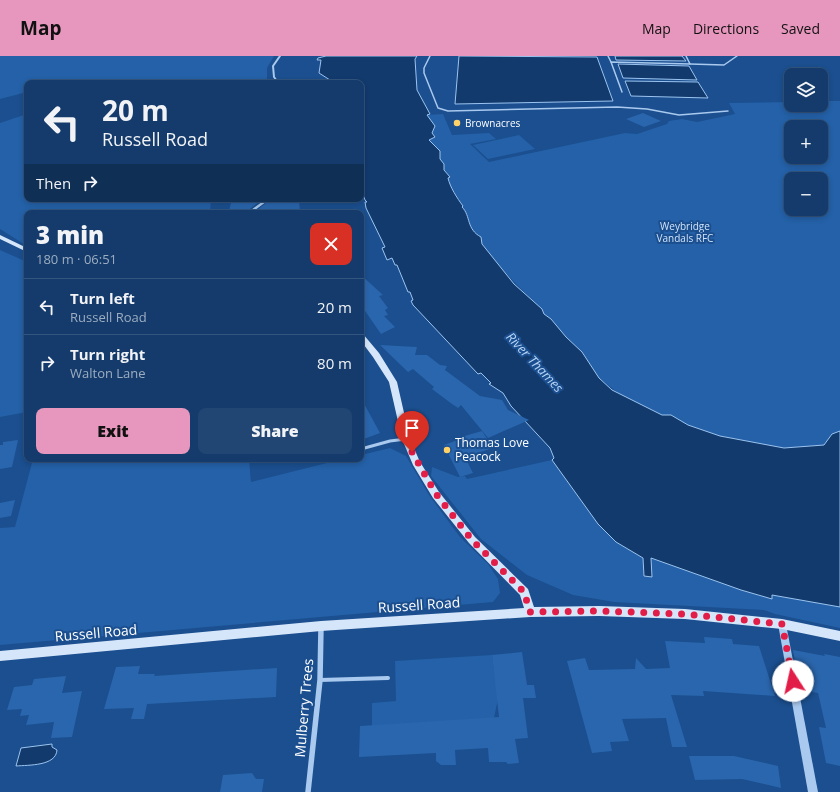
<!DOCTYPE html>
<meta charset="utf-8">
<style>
:root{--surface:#143b6b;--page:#214673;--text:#f1f3f6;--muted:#9dadc1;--line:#33557e;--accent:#e797bd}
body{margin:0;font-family:"Open Sans",sans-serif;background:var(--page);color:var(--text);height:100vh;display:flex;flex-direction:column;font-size:15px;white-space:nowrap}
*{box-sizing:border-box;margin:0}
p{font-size:13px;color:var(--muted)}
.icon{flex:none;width:22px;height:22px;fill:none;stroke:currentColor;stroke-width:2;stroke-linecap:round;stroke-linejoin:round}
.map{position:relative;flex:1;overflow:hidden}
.details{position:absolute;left:24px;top:154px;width:340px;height:252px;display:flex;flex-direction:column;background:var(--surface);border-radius:8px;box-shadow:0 2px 6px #0003,0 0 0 1px var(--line)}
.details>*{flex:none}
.banner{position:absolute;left:24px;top:24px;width:340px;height:122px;border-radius:8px;box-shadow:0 2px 6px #0003,0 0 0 1px var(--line);background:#143b6b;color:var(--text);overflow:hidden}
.buttons{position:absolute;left:784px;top:12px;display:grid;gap:8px}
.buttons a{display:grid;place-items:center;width:44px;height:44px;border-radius:8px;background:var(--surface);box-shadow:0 2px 6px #0003,0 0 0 1px var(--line);font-size:20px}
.pin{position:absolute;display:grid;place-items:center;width:34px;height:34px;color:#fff;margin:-41px -17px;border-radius:50% 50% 50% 0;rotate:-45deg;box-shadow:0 0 4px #0007}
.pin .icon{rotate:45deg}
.me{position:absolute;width:44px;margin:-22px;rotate:350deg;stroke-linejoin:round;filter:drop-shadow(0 0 3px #0008)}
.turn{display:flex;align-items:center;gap:14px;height:84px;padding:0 12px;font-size:18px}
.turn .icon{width:52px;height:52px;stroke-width:2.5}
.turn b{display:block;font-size:28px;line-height:34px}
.then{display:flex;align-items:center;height:38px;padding:0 12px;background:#0003;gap:8px;font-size:15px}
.round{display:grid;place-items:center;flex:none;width:42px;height:42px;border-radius:8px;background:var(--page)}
.summary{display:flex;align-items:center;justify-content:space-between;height:68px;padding:0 12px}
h1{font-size:24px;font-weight:800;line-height:30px}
.action{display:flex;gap:8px;margin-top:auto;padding:8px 12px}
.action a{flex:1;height:46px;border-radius:8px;background:var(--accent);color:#111;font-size:16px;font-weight:800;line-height:46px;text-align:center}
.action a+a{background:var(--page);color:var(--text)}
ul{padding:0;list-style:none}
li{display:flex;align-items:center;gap:12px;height:56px;padding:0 12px;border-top:1px solid var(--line)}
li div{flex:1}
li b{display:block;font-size:15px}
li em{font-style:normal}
header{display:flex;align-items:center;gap:24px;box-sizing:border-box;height:56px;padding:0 20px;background:var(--accent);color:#111}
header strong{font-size:19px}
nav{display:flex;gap:22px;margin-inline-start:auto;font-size:14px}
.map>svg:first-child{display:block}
.green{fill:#2461a8;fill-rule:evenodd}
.water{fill:#123a6d;stroke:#9cc4f0}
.building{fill:#2a66ad}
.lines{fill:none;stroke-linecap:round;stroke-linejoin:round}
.service-far2{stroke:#a9c9ee;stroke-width:1.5}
.service-far1{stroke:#a9c9ee;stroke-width:3}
.service{stroke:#a9c9ee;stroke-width:4}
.minor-far2{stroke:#a9c9ee;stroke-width:2}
.minor-far1{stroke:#a9c9ee;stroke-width:2.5}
.minor{stroke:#a9c9ee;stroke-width:5.5}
.tertiary{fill:#a9c9ee;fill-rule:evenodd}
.secondary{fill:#d6e6fa;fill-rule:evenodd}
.route{stroke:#e11d48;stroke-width:7;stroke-dasharray:0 12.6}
.poi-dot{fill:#ffd166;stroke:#1b4f8f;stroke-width:1.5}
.labels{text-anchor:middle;stroke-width:4;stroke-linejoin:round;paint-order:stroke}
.far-poi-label{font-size:10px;fill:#fff;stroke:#1b4f8f;text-anchor:start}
.far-park-label{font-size:10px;fill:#cfe3fa;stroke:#1b4f8f}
.poi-label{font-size:12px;fill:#fff;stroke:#1b4f8f;text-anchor:start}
.water-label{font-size:13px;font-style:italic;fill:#b5d3f5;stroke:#1b4f8f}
.near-street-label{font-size:14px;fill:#fff;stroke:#1b4f8f}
</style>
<header>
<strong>Map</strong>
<nav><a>Map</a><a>Directions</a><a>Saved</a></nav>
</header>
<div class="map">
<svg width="840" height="736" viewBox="0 0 840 736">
<rect width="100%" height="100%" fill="#1b4f8f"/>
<g class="green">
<path d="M0 0H274L267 12V27H27V36L0 43Z"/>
<path d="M821 45H840V375L832 378 824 389 784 392 720 380 688 369 671 359H662L622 340 599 322 582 296 566 281 551 263 544 258 542 253C513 227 490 201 469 168 466 163 465 157 461 151L463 150 450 129 447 117 444 114V108L440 103V95L429 84 432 77 427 59 443 58 452 79 489 77 496 83 470 88 489 106 625 77 637 78 667 68 669 65 682 63 697 66 735 58 729 47 791 46V49H821ZM791 71H821V101H791ZM791 123H821V153H791Z"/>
<path d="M27 58V143H211L210 157H27V190L0 173V67Z"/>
<path d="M519 79 535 93 488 103 473 89Z"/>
<path d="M0 194 27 206V356L0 361Z"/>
<path d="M390 392 406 400 429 439 460 481 488 508 498 523 500 537 493 546 0 589V472L15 471 33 403H249L251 426 343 403H361V399Z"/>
<path d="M552 404 598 468 616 486 643 502 644 520H652L650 502 741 534 771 543 772 539 840 551V572L775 558 764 554 614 546 573 539 527 519 481 483 431 420 432 411 458 421 465 420 467 423Z"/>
<path d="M492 599 498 643 494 662 372 670V647L396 645 395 605Z"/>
</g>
<g class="water">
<path d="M326 0H417L415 3 417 34 430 58 427 59 435 70 432 77 435 81 429 84 440 95V103L444 108V114L450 121 448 122C450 131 457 142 463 150L462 151C471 160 466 173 481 181L482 188 514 228 542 253 544 258 551 263 566 281 582 296 599 322 612 334 662 359H671L688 369 720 380 784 392 824 389 832 378 840 375V551L772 539V543L741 534 651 502 652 521 644 520 643 502 616 486 598 468 552 404 554 402 550 392 511 350 503 337 489 328 491 327 481 317 478 318 413 249 411 245 413 244 410 236H408L397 209H395L392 202 387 204 382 192 385 191 366 152 365 146H367L365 144 361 133V27H325L330 24 319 17 321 4H317L318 2Z"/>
<path d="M459 0 597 1 613 45 455 48Z"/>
<path d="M615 0H682L686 5 616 4Z"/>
<path d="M618 8 689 10 697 24 623 22Z"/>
<path d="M625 25 698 26 708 42 631 40Z"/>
<path d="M52 688V691L57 694C56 710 29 709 16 710L21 692Z"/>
</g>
<g class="building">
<path d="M643 57 661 65 644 71 626 63Z"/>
<path d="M232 143H263L247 155H229Z"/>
<path d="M271 143H299L300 157H259L262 155H256Z"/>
<path d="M361 219 383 239 379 240 388 252 385 254 388 259 384 260 395 271 381 278 361 249Z"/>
<path d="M380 289 417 291 415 299H427L440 309 447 310 445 314 480 340 502 344 508 354 529 364 488 382 461 349 458 352 452 348 432 333 434 331 413 313 408 316Z"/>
<path d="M361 342 380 377 361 384Z"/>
<path d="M482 375 493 392 465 401 473 417 460 421 444 389 455 385 454 383Z"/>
<path d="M18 384 12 411 0 413V389H3V386Z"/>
<path d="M15 444 11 460 0 462V447Z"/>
<path d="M704 581 732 583 733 588 759 590 775 640 703 635 704 640 671 639 687 691H672L666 662 622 663 629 685 610 686 612 695 592 697 567 605 585 602 589 614 635 613 636 602 646 613 670 612 665 585 705 587Z"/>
<path d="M793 594 825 600 824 598 840 601V710L826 707 819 671 826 672 818 637 800 634Z"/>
<path d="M522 596 527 629H534L536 642H523L528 682 515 683 519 707 508 708 506 706H489L488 692 455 694 456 709H441L436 705V697L359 701 360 670 499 661 492 599Z"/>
<path d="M140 610 138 618H155L154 620 277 612 276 641 147 648 144 663H131L134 652 104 653 116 611Z"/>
<path d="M66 620 62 637 82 635 72 681 51 682 54 666 26 669 29 659 20 660 22 653 7 654 14 631 32 629 34 623Z"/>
<path d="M689 700H734L778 710 781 732 742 723 695 724Z"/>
<path d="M252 717 256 723H264L262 736H220L223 719Z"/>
</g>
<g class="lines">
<g class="service-far2">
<path d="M430 0 424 12V17L438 52 448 55 617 51 647 53 679 59 728 55"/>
<path d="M608 0 611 6"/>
<path d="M690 8 724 9 737 0"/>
<path d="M622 36 611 6 690 8 686 0"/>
</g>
<path class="service-far1" d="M361 393 390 385 406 383"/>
<path class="service" d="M320 624 388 622"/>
<path class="minor-far2" d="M277 25 274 21 273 10 280 0"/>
<path class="minor-far1" d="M249 157 268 143"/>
<path class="minor" d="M308 736 320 624 321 571"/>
<path class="tertiary" d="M782 564 785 565 786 568 818 736H808L778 568 779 565Z"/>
<g class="secondary">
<path d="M0 179 27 192V196L0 183Z"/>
<path d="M361 278H363L379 297 397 326 410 383 420 406 439 436 475 481 528 533 534 551 599 550 685 553 782 563 840 575V585L782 573 685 563 599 560 530 561 321 575 0 605V595L321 565 524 552 520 539 469 487 433 442 413 409 402 383 389 326 373 301 361 285Z"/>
</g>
</g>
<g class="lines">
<path class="route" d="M412 396 436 438 472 484 524 536 530 556 599 555 685 558 782 568 793 625"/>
</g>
<g class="poi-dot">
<circle cx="457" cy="67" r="4"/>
<circle cx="447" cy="394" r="4"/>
</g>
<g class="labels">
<g class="far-poi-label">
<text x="465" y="71">Brownacres</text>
</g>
<g class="far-park-label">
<text x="685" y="174">Weybridge<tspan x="685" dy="12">Vandals RFC</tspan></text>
</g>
<g class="poi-label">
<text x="455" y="391">Thomas Love<tspan x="455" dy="14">Peacock</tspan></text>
</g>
<g class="water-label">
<text transform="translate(535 306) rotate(47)" y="5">River Thames</text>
</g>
<g class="near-street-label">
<text transform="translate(419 549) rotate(-4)" y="5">Russell Road</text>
<text transform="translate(96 577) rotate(-5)" y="5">Russell Road</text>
<text transform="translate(304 652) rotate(-85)" y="5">Mulberry Trees</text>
</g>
</g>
</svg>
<div class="buttons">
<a><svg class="icon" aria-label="layers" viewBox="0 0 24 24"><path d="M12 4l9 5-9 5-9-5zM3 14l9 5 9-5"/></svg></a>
<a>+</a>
<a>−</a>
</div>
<div class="pin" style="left:412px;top:396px;background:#d93025"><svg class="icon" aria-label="arrive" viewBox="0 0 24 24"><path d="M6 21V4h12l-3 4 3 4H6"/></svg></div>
<svg class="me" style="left:793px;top:625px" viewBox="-20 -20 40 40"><circle r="19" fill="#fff"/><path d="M0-13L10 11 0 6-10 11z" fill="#e11d48"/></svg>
<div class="banner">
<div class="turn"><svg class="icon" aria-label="left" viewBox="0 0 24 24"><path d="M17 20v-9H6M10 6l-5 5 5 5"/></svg><div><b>20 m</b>Russell Road</div></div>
<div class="then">Then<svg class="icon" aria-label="right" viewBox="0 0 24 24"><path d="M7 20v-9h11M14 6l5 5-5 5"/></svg></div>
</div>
<section class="details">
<div class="summary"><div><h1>3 min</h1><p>180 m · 06:51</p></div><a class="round" style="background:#d93025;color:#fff"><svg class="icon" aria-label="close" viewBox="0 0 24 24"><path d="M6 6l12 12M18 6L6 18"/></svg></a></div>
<ul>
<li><svg class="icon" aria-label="left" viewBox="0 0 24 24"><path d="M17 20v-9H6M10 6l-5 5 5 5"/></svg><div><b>Turn left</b><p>Russell Road</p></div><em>20 m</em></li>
<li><svg class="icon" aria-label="right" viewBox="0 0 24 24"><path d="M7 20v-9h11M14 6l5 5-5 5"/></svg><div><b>Turn right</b><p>Walton Lane</p></div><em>80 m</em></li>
</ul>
<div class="action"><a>Exit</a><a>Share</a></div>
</section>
</div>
